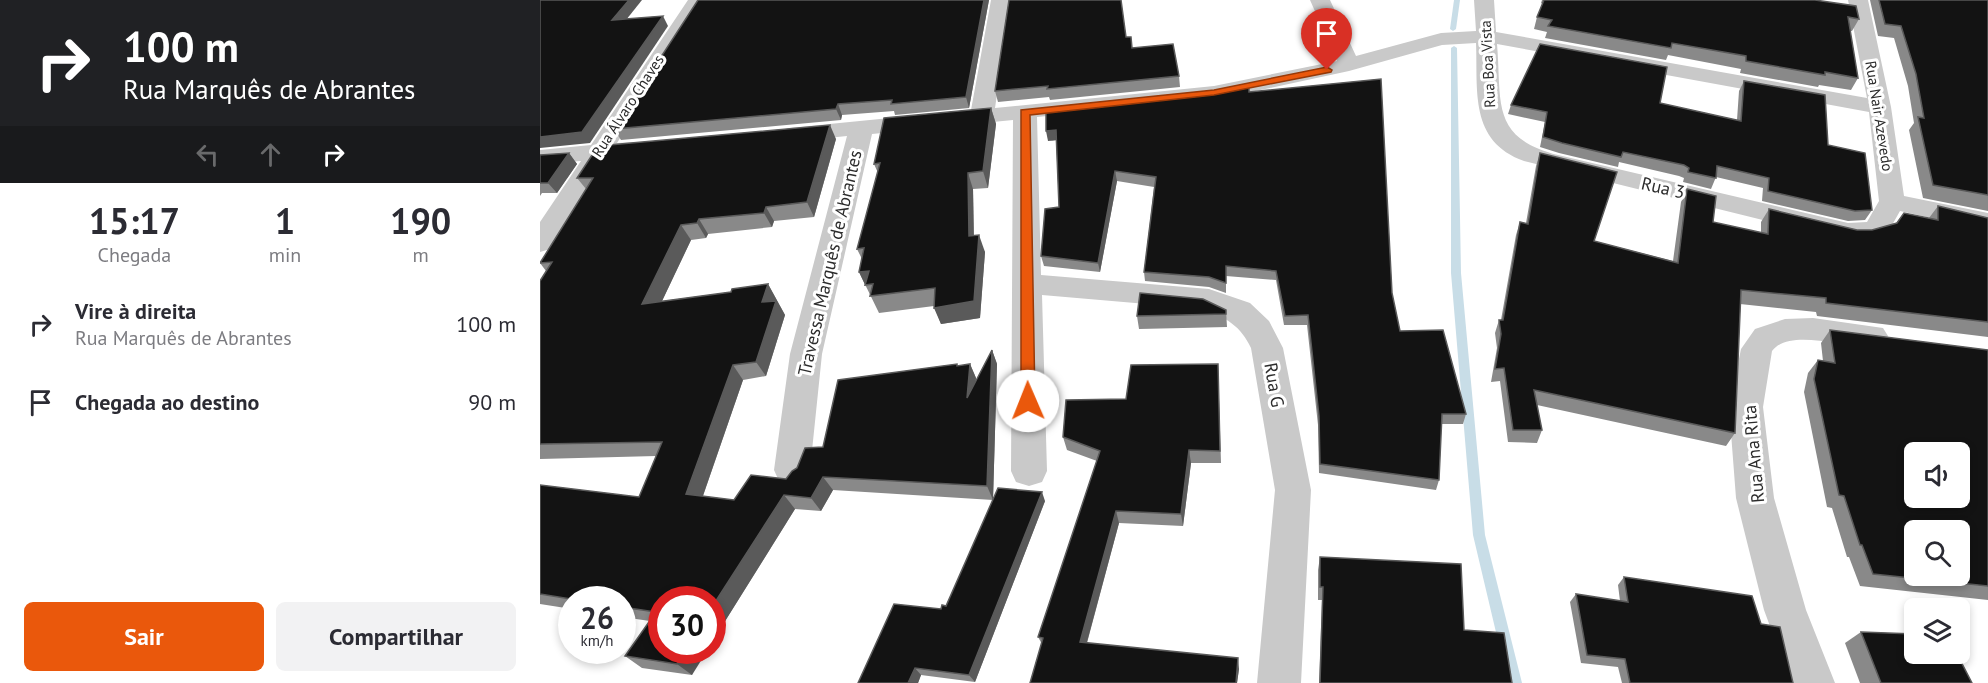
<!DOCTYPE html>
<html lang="pt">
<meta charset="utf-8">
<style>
:root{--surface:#fff;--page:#f2f2f3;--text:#2b2b33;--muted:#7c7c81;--accent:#ea580c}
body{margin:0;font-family:"PT Sans",sans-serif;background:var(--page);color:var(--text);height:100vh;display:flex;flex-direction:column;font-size:22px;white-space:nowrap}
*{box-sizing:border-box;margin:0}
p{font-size:20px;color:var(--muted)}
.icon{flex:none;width:33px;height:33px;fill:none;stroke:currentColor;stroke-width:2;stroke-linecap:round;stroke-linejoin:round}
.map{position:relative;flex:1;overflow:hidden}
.side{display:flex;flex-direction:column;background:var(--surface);width:540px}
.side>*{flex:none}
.top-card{background:#202124;color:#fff;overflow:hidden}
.tools{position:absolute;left:1364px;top:442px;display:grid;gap:12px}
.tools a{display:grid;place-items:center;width:66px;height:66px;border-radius:9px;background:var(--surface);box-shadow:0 3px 9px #0003;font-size:30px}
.speed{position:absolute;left:18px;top:586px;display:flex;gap:12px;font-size:30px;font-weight:700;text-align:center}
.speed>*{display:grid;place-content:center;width:78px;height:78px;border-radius:50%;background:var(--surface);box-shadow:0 3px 9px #0003;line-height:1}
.speed small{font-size:15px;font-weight:400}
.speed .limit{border:9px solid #d22;background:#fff;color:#111}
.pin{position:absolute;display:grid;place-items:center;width:51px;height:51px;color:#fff;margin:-62px -26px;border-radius:50% 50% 50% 0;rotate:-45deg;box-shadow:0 0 6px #0007}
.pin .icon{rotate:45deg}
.me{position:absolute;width:66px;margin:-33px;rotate:359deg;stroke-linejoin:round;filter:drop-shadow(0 0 4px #0008)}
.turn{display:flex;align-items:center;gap:21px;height:126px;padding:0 24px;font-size:27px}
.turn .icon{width:78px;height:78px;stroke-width:2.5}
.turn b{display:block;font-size:42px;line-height:51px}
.lanes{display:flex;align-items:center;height:57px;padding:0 24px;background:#0003;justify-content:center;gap:30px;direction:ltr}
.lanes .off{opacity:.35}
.eta{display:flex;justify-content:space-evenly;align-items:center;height:102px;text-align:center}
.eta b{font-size:36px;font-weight:700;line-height:42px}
.cta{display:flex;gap:12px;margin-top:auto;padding:12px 24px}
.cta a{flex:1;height:69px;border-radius:9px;background:var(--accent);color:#fff;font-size:24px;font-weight:700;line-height:69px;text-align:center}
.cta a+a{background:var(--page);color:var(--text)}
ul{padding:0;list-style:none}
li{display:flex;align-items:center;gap:18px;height:78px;padding:0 24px}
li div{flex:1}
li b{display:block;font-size:22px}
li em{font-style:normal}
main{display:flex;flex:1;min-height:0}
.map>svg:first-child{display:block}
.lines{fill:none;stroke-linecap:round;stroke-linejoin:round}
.stream{fill:#c8dde7;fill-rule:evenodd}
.street{fill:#c9c9c9;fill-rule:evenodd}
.wall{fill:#898989}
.shaded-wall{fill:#5a5a5a}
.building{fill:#131313;stroke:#5a5a5a;stroke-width:1.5;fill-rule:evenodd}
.route{fill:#ea580c;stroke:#983908;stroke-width:1.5}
.labels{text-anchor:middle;stroke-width:6;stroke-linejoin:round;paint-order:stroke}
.far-street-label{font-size:15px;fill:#2c2c2c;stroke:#fff}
.street-label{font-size:18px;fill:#2c2c2c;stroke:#fff}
</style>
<main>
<section class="side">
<div class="top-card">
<div class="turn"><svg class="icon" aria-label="right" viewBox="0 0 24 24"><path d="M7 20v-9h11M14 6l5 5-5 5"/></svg><div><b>100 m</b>Rua Marquês de Abrantes</div></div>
<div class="lanes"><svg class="icon off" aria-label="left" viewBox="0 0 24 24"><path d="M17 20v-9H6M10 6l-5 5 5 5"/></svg><svg class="icon off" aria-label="ahead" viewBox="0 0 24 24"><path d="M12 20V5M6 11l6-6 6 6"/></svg><svg class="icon" aria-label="right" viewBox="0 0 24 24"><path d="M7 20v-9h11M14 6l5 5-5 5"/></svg></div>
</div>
<div class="eta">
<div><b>15:17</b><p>Chegada</p></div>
<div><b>1</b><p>min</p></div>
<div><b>190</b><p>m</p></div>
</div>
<ul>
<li><svg class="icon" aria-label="right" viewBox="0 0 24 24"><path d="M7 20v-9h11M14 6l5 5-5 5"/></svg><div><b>Vire à direita</b><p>Rua Marquês de Abrantes</p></div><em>100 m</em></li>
<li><svg class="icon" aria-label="arrive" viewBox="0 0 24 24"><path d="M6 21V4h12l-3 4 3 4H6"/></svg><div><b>Chegada ao destino</b></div><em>90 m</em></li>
</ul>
<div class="cta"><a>Sair</a><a>Compartilhar</a></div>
</section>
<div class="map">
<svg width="1448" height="683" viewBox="0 0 1448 683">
<rect width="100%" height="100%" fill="#fff"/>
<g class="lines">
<g class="stream">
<path d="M914 0H920L916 29 913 31 910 29Z"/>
<path d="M914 46 917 48 921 273 945 535 982 683H968L933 535 911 273V48Z"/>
</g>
<g class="street">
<path d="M148 0H168L77 143 98 142 107 144 110 149 107 154 67 159 10 249 0 252V222L41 161 0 164V150L51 145Z"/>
<path d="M451 0H471L455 108 674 86 797 61 770 0H790L816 56 901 33 936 31 934 0H954L956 32 1327 98 1308 0H1328L1351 107 1364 196 1448 213V231L1360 211 1347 234 1322 241H1308L984 161C929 141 938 91 936 43L902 45 809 71 674 100 497 117 501 275 669 289 710 303 729 321 743 348 771 490 761 683H717L735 490 711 348C701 326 686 318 665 309L502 295 507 471 502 482 489 486 476 482 471 471 473 120 332 134 282 354 270 470 265 481 252 485 239 481 234 470 250 354 307 136 249 142 241 140 237 135 241 130 249 128 431 110ZM957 44 1329 112 1339 201 1327 222 1308 223 1018 155C950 138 962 102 957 44Z"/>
<path d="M1273 318 1343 328 1348 336 1343 344C1314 353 1252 325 1232 351L1223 407 1234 498 1266 610 1295 683H1251L1224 610 1196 498 1189 407 1201 349 1215 329 1245 319Z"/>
</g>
</g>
<g class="wall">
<path d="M449 0 429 108 355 115 354 111 302 115 301 120 81 140 74 129Z"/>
<path d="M1002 0H1275L1319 19 1312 31H1310L1318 78 1311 90 1279 85 1278 87 1200 73 1201 69 1128 55 1126 60 1005 38 1007 32 994 29 997 17 1003 4 1001 3Z"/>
<path d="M1330 0H1448V211L1383 198 1369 130 1374 123 1368 86 1354 38 1338 36Z"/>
<path d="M586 37 592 48 639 76 640 87 510 100 509 97 458 102 455 91Z"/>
<path d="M1204 81 1288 145 1332 210 1325 220 1308 221 1222 201 1223 188 1176 177 1171 189 1143 182 1144 178 1139 176 1079 162 1078 167 1019 153 1000 147 1005 122 968 114 971 105 1120 103 1197 120 1199 91Z"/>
<path d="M709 92 852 293 860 331 926 414 923 424H901L899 480 896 490 779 473 778 425 767 325H744L736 280 686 276V293L669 287 605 281 604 272 614 187 577 181 560 272 504 266 501 256 519 207 516 140 508 141Z"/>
<path d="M451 108 456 124 448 188 433 189 434 236 445 252 440 318 401 324 394 306 339 313 319 272 322 259 317 249 338 173 334 164Z"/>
<path d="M296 139 274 217 234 221 232 227 168 234 166 238 151 240 122 301 191 292 228 284 245 315 226 376 203 380 163 496 194 500 246 479 257 468 283 447 418 366 430 364 436 378 435 382 452 350 457 364 453 499 505 501 435 682 381 675 378 683H318L401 609 406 606 453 500 293 490 281 511 255 509 172 642V600L152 675 102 668 85 656 110 621 82 617V600H32V609L0 604V485L99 497 116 456 0 459V281L6 271 0 263 46 189 37 178Z"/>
<path d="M29 153 37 164 17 193H2L0 196V155Z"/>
<path d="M1000 153 1054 241 1133 261 1141 202 1147 189 1173 222 1221 233V222L1229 209 1317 230H1332L1356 223 1364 213 1389 218 1398 206 1448 218V337L1277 316 1276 312 1200 304 1195 433 1186 446 997 405 1002 430 997 443 968 442 960 381 951 382 957 348 955 333 959 320H961L976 235 980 222 986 223 996 166Z"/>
<path d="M686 310 687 327 599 329 597 316Z"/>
<path d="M1290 330 1448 350V600L1320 586 1309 557H1307L1292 508 1287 507 1264 392 1268 373 1278 360 1283 361 1281 343Z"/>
<path d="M678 364 681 463H651L643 526 579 523 547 643 699 669 697 683H490L502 644 498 637 557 461 527 450 523 437 586 399Z"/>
<path d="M780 557 924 630 972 683H779L782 600H778V570Z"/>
<path d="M1084 577 1221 624 1253 683H1082L1078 667 1041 663 1030 602 1036 594 1080 601 1078 585Z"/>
<path d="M1321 632 1432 683H1320L1305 643Z"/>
</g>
<g class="shaded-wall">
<path d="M89 0H102L78 30 72 20Z"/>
<path d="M444 0H449L429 108 426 97Z"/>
<path d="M123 16 128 26 50 143 0 148V137Z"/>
<path d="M298 104 302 115 301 120 296 109Z"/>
<path d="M451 108 456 124 448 188 443 171Z"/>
<path d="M290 125 296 139 274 217 267 202Z"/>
<path d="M516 130 518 140 508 141 506 131Z"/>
<path d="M29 153 37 164 17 193 8 183Z"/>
<path d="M575 171 577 181 560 272 558 263Z"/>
<path d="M428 173 433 189 434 253 429 236Z"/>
<path d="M226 207 234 221 232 227 224 213Z"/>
<path d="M159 219 168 234 166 238 157 223Z"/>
<path d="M141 225 151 240 114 318 102 304Z"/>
<path d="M439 235 445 252 440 318 401 324 394 308Z"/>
<path d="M329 271 325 285 327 289 319 272Z"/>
<path d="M228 284 245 315 226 376 216 362 222 302Z"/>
<path d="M452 350 457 364 453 500 447 486Z"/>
<path d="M430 364 436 378 433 412 427 398Z"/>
<path d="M193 365 203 380 159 507 146 494Z"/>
<path d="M649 450 651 463 643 526 641 514Z"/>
<path d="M283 477 293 490 281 511 271 498Z"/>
<path d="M502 492 505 501 435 682 429 675Z"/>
<path d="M244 495 255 509 172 642V607Z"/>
<path d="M576 511 579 523 544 653 540 642Z"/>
<path d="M145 651H167L152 675 137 664Z"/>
<path d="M698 658 699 669 697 683H696Z"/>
<path d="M375 668 381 675 378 683H368Z"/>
</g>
<g class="building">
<path d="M0 0H89L72 20 123 16 42 132 0 137Z"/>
<path d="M158 0H444L426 97 351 104 352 100 298 104 296 109 74 129Z"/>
<path d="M469 0H581L586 37H591L592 48 633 44 639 76 507 89 508 86 455 91Z"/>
<path d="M1004 0H1275L1316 6 1319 19 1308 17 1318 78 1285 72V75L1206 61V56L1132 43 1131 48 1008 26 1012 20 997 17Z"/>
<path d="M1339 0H1448V195L1393 185 1378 117 1384 118 1376 74 1361 26 1345 24Z"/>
<path d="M1000 44 1127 67 1120 103 1201 121 1204 81 1285 95 1288 145 1325 153 1332 210 1315 211 1228 191 1229 178 1177 166 1176 178 1148 172 1149 168 1144 165 1083 152 1081 157 1022 143 1003 137 1007 112 971 105Z"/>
<path d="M841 79 852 293 860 331 903 330 926 414H902L899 480 780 464 779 416 768 315 745 316 736 271 686 266V283L669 277 604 272 616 177 575 171 558 263 501 256 505 209 519 207 516 130 506 131V109L643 97 709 87V92Z"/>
<path d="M451 108 443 171 428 173 429 236 439 235 434 301 394 308 395 288 330 296 333 284 325 285 329 271 319 272 324 248 317 249 340 163 334 164 344 118Z"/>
<path d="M290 125 267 202 226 207 224 213 159 219 157 223 141 225 102 304 191 292 192 289 228 284 222 302 236 301 216 362 193 365 146 494 194 500 211 475 246 479 252 471 257 468 265 448 283 447 298 380 417 364V366L430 364 427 398 452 350 447 486 283 477 271 498 244 495 172 607V600H122V651H145L137 664 85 656 116 612 82 607V600H37L0 594V485L99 497 122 442 0 444V281L12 262 0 263 53 178H37L58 146Z"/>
<path d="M29 153 8 183H0V155Z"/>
<path d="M1000 153 1077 172 1054 241 1138 263 1147 189 1176 196 1173 222 1228 234 1229 209 1317 230H1332L1357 223 1364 213 1398 220V206L1448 218V322L1286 303V298L1201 290 1195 433 994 390 1002 430H973L964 368 955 369 961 334 959 320H963L980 222 988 224Z"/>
<path d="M600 293 663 299 686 310V314L597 316Z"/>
<path d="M1290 330 1448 350V586L1333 574 1322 545H1320L1304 496 1299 495 1274 379 1278 360 1295 363ZM1374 453H1419V498H1374ZM1374 531H1419V576H1374Z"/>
<path d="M678 364 680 451 649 450 641 514 576 511 540 642 698 658 696 683H490L503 638 498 637 560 451 523 437 526 400 586 399 591 365Z"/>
<path d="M458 488 502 492 429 675 375 668 368 683H318L354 604 401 609 402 605 406 606Z"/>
<path d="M780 557 921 564 924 630 964 633 972 683H780L783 587H780Z"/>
<path d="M1084 577 1212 596 1221 624 1240 627 1253 683H1090L1085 659 1047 655 1036 594 1088 602Z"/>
<path d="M1321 632 1374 634V654H1417L1432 683H1341Z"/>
</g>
<path class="route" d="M787 67 792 70 791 72 674 95 490 115 495 401 493 405H483L481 401V110L674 90Z"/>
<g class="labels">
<g class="far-street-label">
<text transform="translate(948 64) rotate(-93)" y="5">Rua Boa Vista</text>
<text transform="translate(88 106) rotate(-57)" y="5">Rua Álvaro Chaves</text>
<text transform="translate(1339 116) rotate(81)" y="5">Rua Nair Azevedo</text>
</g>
<g class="street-label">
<text transform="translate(1123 188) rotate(13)" y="6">Rua 3</text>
<text transform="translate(290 263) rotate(-77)" y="6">Travessa Marquês de Abrantes</text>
<text transform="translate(734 385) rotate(80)" y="6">Rua G</text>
<text transform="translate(1214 454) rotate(-95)" y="6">Rua Ana Rita</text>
</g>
</g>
</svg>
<div class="tools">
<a><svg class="icon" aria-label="sound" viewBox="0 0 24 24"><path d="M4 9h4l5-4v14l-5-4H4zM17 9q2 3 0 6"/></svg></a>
<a><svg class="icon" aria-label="search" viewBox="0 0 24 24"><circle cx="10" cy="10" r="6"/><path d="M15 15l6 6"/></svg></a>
<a><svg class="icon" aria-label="layers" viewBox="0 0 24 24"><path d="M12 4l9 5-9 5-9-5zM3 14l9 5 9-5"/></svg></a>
</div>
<div class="speed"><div>26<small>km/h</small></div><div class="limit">30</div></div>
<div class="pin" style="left:787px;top:70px;background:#d93025"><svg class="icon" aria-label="arrive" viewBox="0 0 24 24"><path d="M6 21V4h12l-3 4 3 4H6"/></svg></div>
<svg class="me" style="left:488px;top:401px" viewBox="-20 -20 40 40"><circle r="19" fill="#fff"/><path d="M0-13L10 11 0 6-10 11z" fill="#ea580c"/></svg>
</div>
</main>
